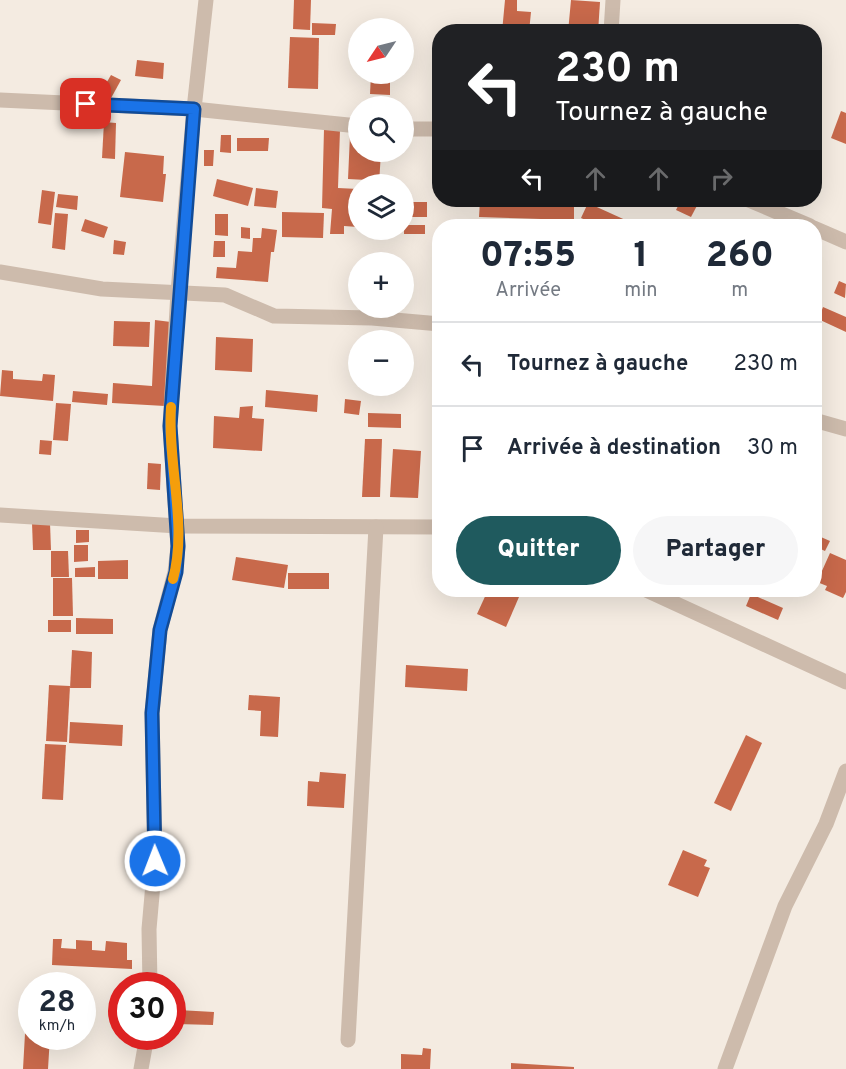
<!DOCTYPE html>
<html lang="fr">
<meta charset="utf-8">
<style>
:root{--surface:#fff;--page:#f6f6f7;--text:#1f2937;--muted:#747a83;--line:#e0e1e3;--accent:#1f5a5e}
body{margin:0;font-family:Overpass,sans-serif;background:var(--page);color:var(--text);height:100vh;display:flex;flex-direction:column;font-size:22px;white-space:nowrap}
*{box-sizing:border-box;margin:0}
p{font-size:20px;color:var(--muted)}
.icon{flex:none;width:33px;height:33px;fill:none;stroke:currentColor;stroke-width:2;stroke-linecap:round;stroke-linejoin:round}
.map{position:relative;flex:1;overflow:hidden}
.panel{position:absolute;left:432px;top:219px;width:390px;height:378px;display:flex;flex-direction:column;background:var(--surface);border-radius:24px;box-shadow:0 6px 24px #0002}
.panel>*{flex:none}
.guide{position:absolute;left:432px;top:24px;width:390px;height:183px;border-radius:24px;box-shadow:0 6px 24px #0002;background:#202124;color:#fff;overflow:hidden}
.needle{width:39px;rotate:235deg}
.tools{position:absolute;left:348px;top:18px;display:grid;gap:12px}
.tools a{display:grid;place-items:center;width:66px;height:66px;border-radius:50%;background:var(--surface);box-shadow:0 6px 24px #0002;font-size:30px}
.speed{position:absolute;left:18px;top:972px;display:flex;gap:12px;font-size:30px;font-weight:700;text-align:center}
.speed>*{display:grid;place-content:center;width:78px;height:78px;border-radius:50%;background:var(--surface);box-shadow:0 6px 24px #0002;line-height:1}
.speed small{font-size:15px;font-weight:400}
.speed .limit{border:9px solid #d22;background:#fff;color:#111}
.pin{position:absolute;display:grid;place-items:center;width:51px;height:51px;color:#fff;margin:-26px;border-radius:12px;box-shadow:0 3px 9px #0006}
.me{position:absolute;width:66px;margin:-33px;rotate:359deg;stroke-linejoin:round;filter:drop-shadow(0 0 4px #0008)}
.turn{display:flex;align-items:center;gap:21px;height:126px;padding:0 24px;font-size:27px}
.turn .icon{width:78px;height:78px;stroke-width:2.5}
.turn b{display:block;font-size:42px;line-height:51px}
.lanes{display:flex;align-items:center;height:57px;padding:0 24px;background:#0003;justify-content:center;gap:30px;direction:ltr}
.lanes .off{opacity:.35}
.eta{display:flex;justify-content:space-evenly;align-items:center;height:102px;text-align:center}
.eta b{font-size:36px;font-weight:800;line-height:42px}
.button{display:flex;gap:12px;margin-top:auto;padding:12px 24px}
.button a{flex:1;height:69px;border-radius:36px;background:var(--accent);color:#fff;font-size:24px;font-weight:800;line-height:69px;text-align:center}
.button a+a{background:var(--page);color:var(--text)}
ul{padding:0;list-style:none}
li{display:flex;align-items:center;gap:18px;height:84px;padding:0 24px;border-top:2px solid var(--line)}
li div{flex:1}
li b{display:block;font-size:22px}
li em{font-style:normal}
.map>svg:first-child{display:block}
.building{fill:#c8694b}
.lines{fill:none;stroke-linecap:round;stroke-linejoin:round}
.minor{stroke:#cdbbac;stroke-width:15}
.route-casing{stroke:#114b97;stroke-width:15}
.route{stroke:#1a73e8;stroke-width:10}
.slow{stroke:#f59e0b;stroke-width:10}
</style>
<div class="map">
<svg width="846" height="1069" viewBox="0 0 846 1069">
<rect width="100%" height="100%" fill="#f4ebe1"/>
<g class="building">
<path d="M294 0H311L310 30 293 29Z"/>
<path d="M505 0H517V11L531 12 529 32H502Z"/>
<path d="M571 0 600 2 598 32H568Z"/>
<path d="M312 23 336 24 335 35H312Z"/>
<path d="M290 37 319 38 318 89 288 88Z"/>
<path d="M137 60 164 63 163 79 135 76Z"/>
<path d="M371 74H390V95L370 94Z"/>
<path d="M111 75 121 80 110 100 100 94Z"/>
<path d="M841 111 846 113V144L831 138Z"/>
<path d="M104 122 116 123 115 159 102 158Z"/>
<path d="M324 129 340 130 338 188 358 189V227L344 226V234H330L332 209 322 208Z"/>
<path d="M221 135H231V153L220 152Z"/>
<path d="M350 135 358 136V152H381L379 184H367V180L348 179Z"/>
<path d="M237 138H269L268 151H237Z"/>
<rect x="433" y="142" width="7" height="47"/>
<path d="M204 150H214L213 166H204Z"/>
<path d="M125 152 164 156 163 174H166L163 202 120 197Z"/>
<path d="M217 179 253 188 248 206 213 196Z"/>
<path d="M256 188 278 191 276 208 254 206Z"/>
<path d="M42 190 55 192 51 225 38 223Z"/>
<path d="M58 194 78 196 77 210 56 207Z"/>
<path d="M480 200H574V220L479 217Z"/>
<path d="M681 200H700L691 217 676 210Z"/>
<rect x="404" y="202" width="23" height="15"/>
<path d="M588 203 632 223 631 226H599L581 218Z"/>
<path d="M282 212 324 213 323 238 282 237Z"/>
<path d="M55 213 68 214 65 250 52 248Z"/>
<path d="M215 214H228V236L215 235Z"/>
<path d="M85 219 108 227 104 238 81 231Z"/>
<rect x="404" y="225" width="21" height="9"/>
<path d="M241 227 250 228V239L241 238Z"/>
<path d="M262 228 277 230 274 252H271L268 282 216 278 217 267 236 268 238 251 252 252 253 238H261Z"/>
<path d="M114 240 126 242 124 255 113 254Z"/>
<path d="M214 241H225V257H213Z"/>
<path d="M839 281 846 284 845 298 834 293Z"/>
<path d="M823 307 846 317V332L818 319 814 327V313L820 315Z"/>
<path d="M155 320 171 322 165 406 112 403 113 383 152 386Z"/>
<path d="M114 321 150 322 149 347 113 346Z"/>
<path d="M216 337 253 339 252 372 215 370Z"/>
<path d="M2 370 13 371V379L42 381 43 374 55 375 53 401 0 396Z"/>
<path d="M266 390 318 395 317 412 265 407Z"/>
<path d="M73 391 108 394 107 405 72 402Z"/>
<path d="M345 399 361 401 359 415 344 413Z"/>
<path d="M56 403 71 404 68 441 53 440Z"/>
<path d="M253 406 252 418 264 419 262 451 213 448 214 416 239 418 240 407Z"/>
<path d="M368 413 401 414V428L368 427Z"/>
<path d="M365 439H382L380 497H362Z"/>
<path d="M40 440 52 441 51 455 39 454Z"/>
<path d="M393 449 421 451 418 498 390 497Z"/>
<path d="M148 463 161 464 160 490 147 489Z"/>
<path d="M32 523H50L51 550H33Z"/>
<path d="M76 530H89V542L76 543Z"/>
<path d="M814 534 830 541 825 551 814 546Z"/>
<path d="M74 545H88V561L74 562Z"/>
<path d="M51 551H68L69 577H51Z"/>
<path d="M830 553 846 560V592L843 598 825 590 827 586 817 582Z"/>
<path d="M236 557 288 565 284 588 232 580Z"/>
<path d="M128 560V579H98V561Z"/>
<path d="M95 567V577H75V568Z"/>
<rect x="288" y="573" width="41" height="16"/>
<path d="M53 578H72L73 616H53Z"/>
<path d="M488 590H522L506 627 477 614Z"/>
<path d="M751 594 783 608 778 620 746 606Z"/>
<path d="M76 618 113 619V634H76Z"/>
<rect x="48" y="620" width="23" height="12"/>
<path d="M72 650 92 652 91 688H70Z"/>
<path d="M406 665 468 669 467 691 405 687Z"/>
<path d="M49 685 70 686 67 742 46 741Z"/>
<path d="M249 695 280 697 278 737 260 736 261 711 248 710Z"/>
<path d="M70 722 123 725 122 746 69 743Z"/>
<path d="M746 735 762 743 731 811 714 803Z"/>
<path d="M45 744 66 745 63 800 42 799Z"/>
<path d="M320 772 346 774 344 808 307 806 308 781 319 782Z"/>
<path d="M683 850 707 860 704 866 710 868 698 897 668 885Z"/>
<path d="M53 939H62L61 948 76 949V940L92 941V950L105 951 106 941 127 943V960H132V969L52 965Z"/>
<path d="M178 1010 214 1012 213 1025 177 1024Z"/>
<path d="M26 1016H32V1036H50L48 1069H23Z"/>
<path d="M423 1048 431 1049 430 1069H401V1054L422 1055Z"/>
<path d="M511 1063 574 1067V1069H511Z"/>
</g>
<g class="lines">
<g class="minor">
<path d="M611 32 613 0"/>
<path d="M0 100 194 109 358 126"/>
<path d="M404 129H440"/>
<path d="M749 200 810 226"/>
<path d="M814 228 846 242"/>
<path d="M0 272 102 289 225 295 274 316 372 318 440 324"/>
<path d="M814 420 846 429"/>
<path d="M0 515 178 526 440 527"/>
<path d="M646 590 846 682"/>
<path d="M150 986 149 929 155 861 152 713 160 630 175 572 178 547 170 426 178 292 194 109 206 0"/>
<path d="M348 1040 376 527"/>
<path d="M141 1069 147 1036"/>
<path d="M725 1069 785 906 826 824 846 771"/>
</g>
</g>
<g class="lines">
<g class="route-casing">
<path id="route" d="M86 104 194 109 170 426 178 546 176 572 160 630 152 713 155 861"/>
</g>
<use href="#route" class="route"/>
<path class="slow" d="M171 407C167 463 188 525 173 579"/>
</g>
</svg>
<div class="tools">
<a><svg class="needle" viewBox="-14 -14 28 28"><path d="M0-13l5 13h-10z" fill="#e53935"/><path d="M0 13l5-13h-10z" fill="#747a83"/></svg></a>
<a><svg class="icon" aria-label="search" viewBox="0 0 24 24"><circle cx="10" cy="10" r="6"/><path d="M15 15l6 6"/></svg></a>
<a><svg class="icon" aria-label="layers" viewBox="0 0 24 24"><path d="M12 4l9 5-9 5-9-5zM3 14l9 5 9-5"/></svg></a>
<a>+</a>
<a>−</a>
</div>
<div class="speed"><div>28<small>km/h</small></div><div class="limit">30</div></div>
<div class="pin" style="left:86px;top:104px;background:#d93025"><svg class="icon" aria-label="arrive" viewBox="0 0 24 24"><path d="M6 21V4h12l-3 4 3 4H6"/></svg></div>
<svg class="me" style="left:155px;top:861px" viewBox="-20 -20 40 40"><circle r="17" fill="#1a73e8" stroke="#fff" stroke-width="3"/><path d="M0-11L8 9 0 5-8 9z" fill="#fff"/></svg>
<div class="guide">
<div class="turn"><svg class="icon" aria-label="left" viewBox="0 0 24 24"><path d="M17 20v-9H6M10 6l-5 5 5 5"/></svg><div><b>230 m</b>Tournez à gauche</div></div>
<div class="lanes"><svg class="icon" aria-label="left" viewBox="0 0 24 24"><path d="M17 20v-9H6M10 6l-5 5 5 5"/></svg><svg class="icon off" aria-label="ahead" viewBox="0 0 24 24"><path d="M12 20V5M6 11l6-6 6 6"/></svg><svg class="icon off" aria-label="ahead" viewBox="0 0 24 24"><path d="M12 20V5M6 11l6-6 6 6"/></svg><svg class="icon off" aria-label="right" viewBox="0 0 24 24"><path d="M7 20v-9h11M14 6l5 5-5 5"/></svg></div>
</div>
<section class="panel">
<div class="eta">
<div><b>07:55</b><p>Arrivée</p></div>
<div><b>1</b><p>min</p></div>
<div><b>260</b><p>m</p></div>
</div>
<ul>
<li><svg class="icon" aria-label="left" viewBox="0 0 24 24"><path d="M17 20v-9H6M10 6l-5 5 5 5"/></svg><div><b>Tournez à gauche</b></div><em>230 m</em></li>
<li><svg class="icon" aria-label="arrive" viewBox="0 0 24 24"><path d="M6 21V4h12l-3 4 3 4H6"/></svg><div><b>Arrivée à destination</b></div><em>30 m</em></li>
</ul>
<div class="button"><a>Quitter</a><a>Partager</a></div>
</section>
</div>
